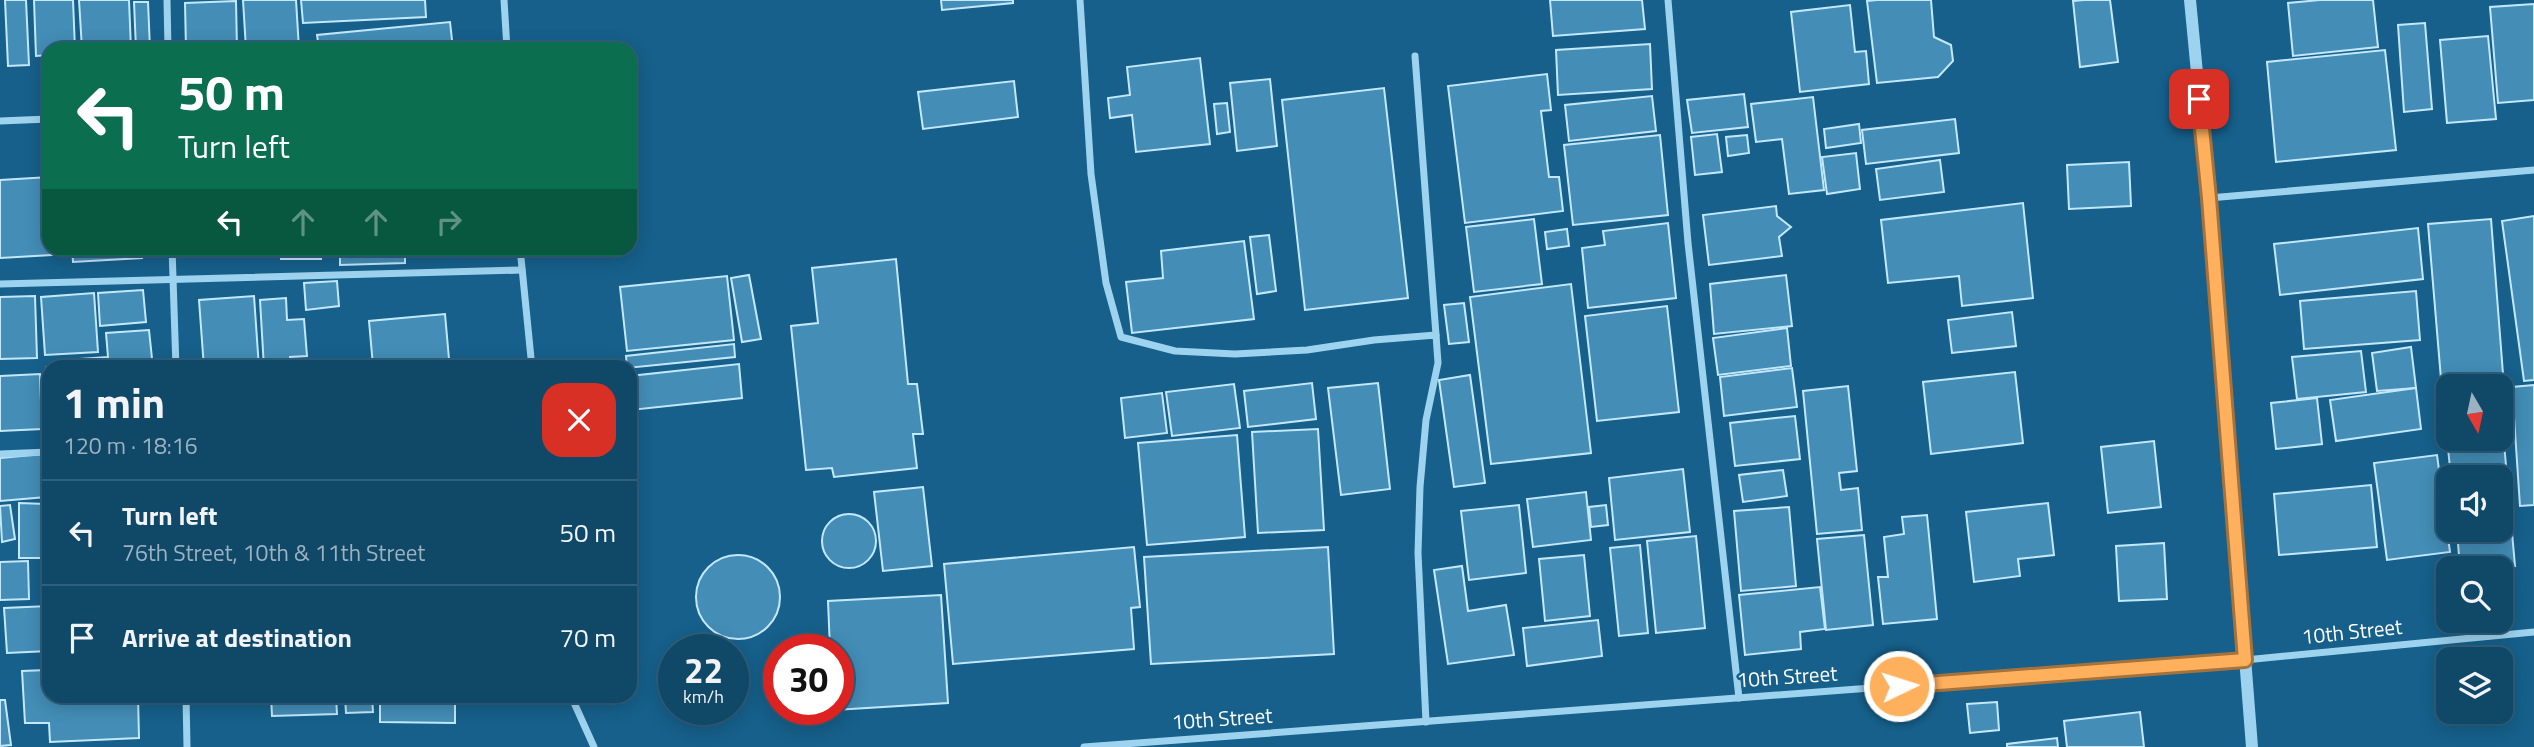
<!DOCTYPE html>
<meta charset="utf-8">
<style>
:root{--surface:#104868;--page:#1e5271;--text:#f1f3f6;--muted:#9cb2c0;--line:#30607c}
body{margin:0;font-family:"Titillium Web",sans-serif;background:var(--page);color:var(--text);height:100vh;display:flex;flex-direction:column;font-size:26px;white-space:nowrap}
*{box-sizing:border-box;margin:0}
p{font-size:23px;color:var(--muted)}
.icon{flex:none;width:38px;height:38px;fill:none;stroke:currentColor;stroke-width:2;stroke-linecap:round;stroke-linejoin:round}
.map{position:relative;flex:1;overflow:hidden}
.details{position:absolute;left:42px;top:360px;width:595px;height:343px;display:flex;flex-direction:column;background:var(--surface);border-radius:21px;box-shadow:0 4px 18px #0003,0 0 0 2px var(--line)}
.details>*{flex:none}
.top-card{position:absolute;left:42px;top:42px;width:595px;height:214px;border-radius:21px;box-shadow:0 4px 18px #0003,0 0 0 2px var(--line);background:#0b6e4f;color:#fff;overflow:hidden}
.needle{width:46px;rotate:171deg}
.tools{position:absolute;left:2436px;top:374px;display:grid;gap:14px}
.tools a{display:grid;place-items:center;width:77px;height:77px;border-radius:14px;background:var(--surface);box-shadow:0 4px 18px #0003,0 0 0 2px var(--line);font-size:35px}
.speed{position:absolute;left:658px;top:634px;display:flex;gap:14px;font-size:35px;font-weight:700;text-align:center}
.speed>*{display:grid;place-content:center;width:91px;height:91px;border-radius:50%;background:var(--surface);box-shadow:0 4px 18px #0003,0 0 0 2px var(--line);line-height:1}
.speed small{font-size:18px;font-weight:400}
.speed .limit{border:10px solid #d22;background:#fff;color:#111}
.pin{position:absolute;display:grid;place-items:center;width:60px;height:60px;color:#fff;margin:-30px;border-radius:14px;box-shadow:0 4px 10px #0006}
.me{position:absolute;width:77px;margin:-38px;rotate:86deg;stroke-linejoin:round;filter:drop-shadow(0 0 5px #0008)}
.turn{display:flex;align-items:center;gap:24px;height:147px;padding:0 21px;font-size:32px}
.turn .icon{width:91px;height:91px;stroke-width:2.5}
.turn b{display:block;font-size:49px;line-height:60px}
.lanes{display:flex;align-items:center;height:66px;padding:0 21px;background:#0003;justify-content:center;gap:35px;direction:ltr}
.lanes .off{opacity:.35}
.round{display:grid;place-items:center;flex:none;width:74px;height:74px;border-radius:21px;background:var(--page)}
.summary{display:flex;align-items:center;justify-content:space-between;height:119px;padding:0 21px}
h1{font-size:42px;font-weight:700;line-height:52px}
ul{padding:0;list-style:none}
li{display:flex;align-items:center;gap:21px;height:105px;padding:0 21px;border-top:2px solid var(--line)}
li div{flex:1}
li b{display:block;font-size:26px}
li em{font-style:normal}
.map>svg:first-child{display:block}
.building{fill:#438db6;stroke:#c4e8fb;stroke-width:2}
.lines{fill:none;stroke-linecap:round;stroke-linejoin:round}
.minor{stroke:#9ed3ef;stroke-width:7}
.tertiary{stroke:#9ed3ef;stroke-width:12}
.route-casing{stroke:#a6723c;stroke-width:18}
.route{stroke:#ffb05c;stroke-width:12}
.labels{text-anchor:middle;stroke-width:5;stroke-linejoin:round;paint-order:stroke}
.street-label{font-size:21px;fill:#fff;stroke:#16608b}
</style>
<div class="map">
<svg width="2534" height="747" viewBox="0 0 2534 747">
<rect width="100%" height="100%" fill="#16608b"/>
<g class="building">
<path d="M5 0H26L29 65 8 66Z"/>
<path d="M34 0H73L75 49H49V55L36 56Z"/>
<path d="M79 0H129L131 49H82Z"/>
<path d="M243 0H296L299 49H246Z"/>
<path d="M301 0H425L426 17 303 23Z"/>
<path d="M941 0H1013V3L942 10Z"/>
<path d="M1550 0H1642L1645 29 1553 36Z"/>
<path d="M1877 0H1931L1934 37 1951 45 1953 61 1938 77 1877 83 1867 1Z"/>
<path d="M2084 0H2110L2118 62 2080 67 2073 1Z"/>
<path d="M2320 0H2373L2378 47 2293 56 2288 3Z"/>
<path d="M236 1 237 49H186L185 3Z"/>
<path d="M134 2H148L150 49H136Z"/>
<path d="M2534 4V100L2498 103 2490 7Z"/>
<path d="M1850 5 1855 52 1866 51 1869 84 1800 92 1791 12Z"/>
<path d="M450 22 453 49H319L317 35Z"/>
<path d="M2425 23 2432 109 2404 112 2398 25Z"/>
<path d="M2488 36 2496 119 2447 123 2440 40Z"/>
<path d="M1650 44 1652 89 1558 95 1556 50Z"/>
<path d="M2385 50 2396 150 2276 162 2267 62Z"/>
<path d="M1200 58 1210 144 1136 152 1132 115 1110 118 1108 98 1130 95 1127 67Z"/>
<path d="M1547 74 1551 110 1541 111 1549 177H1559L1563 211 1465 223 1448 86Z"/>
<path d="M1270 79 1277 146 1237 151 1230 83Z"/>
<path d="M1014 81 1018 117 923 129 918 92Z"/>
<path d="M1384 88 1408 298 1305 310 1282 100Z"/>
<path d="M1744 94 1748 127 1692 133 1687 100Z"/>
<path d="M1652 96 1656 131 1569 141 1565 105Z"/>
<path d="M1813 97 1824 190 1789 194 1782 139 1756 142 1751 104Z"/>
<path d="M1227 103 1230 132 1217 134 1214 104Z"/>
<path d="M1955 119 1959 153 1866 164 1862 130Z"/>
<path d="M1859 124 1861 143 1826 148 1824 129Z"/>
<path d="M1717 134 1722 172 1695 175 1691 137Z"/>
<path d="M1660 135 1668 215 1573 225 1564 145Z"/>
<path d="M1747 135 1749 153 1728 156 1726 137Z"/>
<path d="M1856 153 1860 189 1827 194 1822 157Z"/>
<path d="M1940 160 1944 192 1880 200 1876 169Z"/>
<path d="M2129 162 2131 206 2069 209 2067 165Z"/>
<path d="M49 177V248H69V254L0 258V180Z"/>
<path d="M2023 203 2033 298 1962 306 1959 276 1888 283 1881 220Z"/>
<path d="M1776 206 1777 216 1791 227 1779 237 1782 256 1709 265 1703 215Z"/>
<path d="M2534 216V380L2524 381 2502 221Z"/>
<path d="M1534 219 1542 284 1474 292 1466 227Z"/>
<path d="M2491 219 2503 374 2441 379 2428 224Z"/>
<path d="M1668 223 1676 298 1588 308 1582 248 1605 245 1603 231Z"/>
<path d="M2418 228 2423 279 2280 295 2274 244Z"/>
<path d="M1567 229 1569 246 1547 249 1545 232Z"/>
<path d="M1269 235 1276 291 1257 294 1250 237Z"/>
<path d="M1244 241 1254 319 1132 333 1126 282 1163 278 1161 251Z"/>
<path d="M72 248H141L142 258 73 262Z"/>
<rect x="198" y="248" width="80" height="6"/>
<path d="M281 248H320L321 259H281Z"/>
<path d="M340 248H405V263L340 265Z"/>
<path d="M896 259 908 384H917L923 434H913L917 468 834 477 832 468 806 470 791 326 818 323 812 268Z"/>
<path d="M749 275 761 339 742 342 731 278Z"/>
<path d="M1786 275 1792 326 1714 334 1710 284Z"/>
<path d="M727 276 734 340 627 351 620 287Z"/>
<path d="M337 281 339 306 306 310 304 283Z"/>
<path d="M1571 284 1591 453 1491 464 1470 297Z"/>
<path d="M143 290 146 322 100 326 98 293Z"/>
<path d="M2416 291 2420 340 2304 349 2300 301Z"/>
<path d="M94 293 98 352 45 355 41 297Z"/>
<path d="M35 296 37 358 0 359V297Z"/>
<path d="M254 296 259 368H204L199 300Z"/>
<path d="M286 298 287 320 304 319 307 356 290 357V368H264L260 300Z"/>
<path d="M1464 303 1469 342 1449 344 1444 305Z"/>
<path d="M1667 306 1679 412 1597 421 1585 316Z"/>
<path d="M2012 312 2016 346 1952 353 1948 320Z"/>
<path d="M445 314 449 359 373 366 369 321Z"/>
<path d="M1787 328 1791 366 1718 375 1713 338Z"/>
<path d="M149 330 153 368H81L80 359 108 357 106 333Z"/>
<path d="M734 344 735 357 627 368 626 356Z"/>
<path d="M2411 347 2416 388 2377 391 2372 353Z"/>
<path d="M2361 351 2366 392 2297 399 2292 357Z"/>
<path d="M739 364 742 398 631 410 630 376Z"/>
<path d="M46 367H75L49 368V409H47Z"/>
<path d="M1792 368 1797 407 1724 416 1720 377Z"/>
<path d="M2015 372 2023 443 1931 454 1923 382Z"/>
<path d="M40 374 42 429 0 431V376Z"/>
<path d="M1470 375 1485 483 1454 487 1439 380Z"/>
<path d="M1312 383 1316 419 1248 427 1244 391Z"/>
<path d="M1378 383 1390 489 1341 495 1328 388Z"/>
<path d="M1234 384 1240 428 1172 436 1166 392Z"/>
<path d="M2505 384 2509 427 2501 428V387H2470Z"/>
<path d="M2534 385V505L2520 506 2512 387Z"/>
<path d="M1848 386 1857 471 1839 473 1841 490 1858 488 1862 530 1817 534 1803 391Z"/>
<path d="M2416 388 2421 429 2336 441 2330 400Z"/>
<path d="M2439 389H2448V433L2443 434Z"/>
<path d="M1162 393 1167 433 1125 438 1121 398Z"/>
<path d="M2317 398 2322 444 2276 449 2271 403Z"/>
<path d="M1795 416 1800 459 1735 466 1730 423Z"/>
<path d="M1318 429 1324 530 1258 533 1252 432Z"/>
<path d="M1237 435 1245 537 1147 545 1138 443Z"/>
<path d="M2154 441 2161 507 2108 513 2101 447Z"/>
<path d="M2504 443 2515 566 2460 569 2457 530H2501V478H2451L2448 448Z"/>
<path d="M43 454 46 497 0 501V458Z"/>
<path d="M2437 455 2450 552 2387 560 2374 463Z"/>
<path d="M1683 469 1690 532 1615 540 1609 478Z"/>
<path d="M1783 470 1787 496 1743 502 1739 475Z"/>
<path d="M2371 485 2377 547 2279 555 2274 494Z"/>
<path d="M923 487 932 566 883 571 874 492Z"/>
<path d="M1586 492 1591 540 1533 547 1527 499Z"/>
<path d="M19 503 46 504 45 558H19Z"/>
<path d="M2048 503 2054 555 2018 559 2020 576 1974 582 1966 512Z"/>
<path d="M10 505 15 539 2 542 0 506Z"/>
<path d="M1519 505 1526 573 1469 580 1461 511Z"/>
<path d="M1606 505 1608 525 1591 527 1589 507Z"/>
<path d="M1789 507 1796 586 1741 591 1734 511Z"/>
<circle cx="849" cy="541" r="27"/>
<path d="M1927 515 1937 619 1883 624 1878 577H1888L1884 537 1904 534 1902 517Z"/>
<path d="M1864 535 1873 625 1826 630 1817 539Z"/>
<path d="M1696 536 1705 628 1656 633 1647 541Z"/>
<path d="M2164 543 2167 599 2119 601 2116 546Z"/>
<path d="M1640 545 1648 633 1619 636 1610 548Z"/>
<path d="M1134 547 1140 607 1131 608 1134 649 953 664 944 564Z"/>
<path d="M1328 547 1334 654 1151 664 1144 557Z"/>
<path d="M1584 555 1590 616 1545 621 1539 559Z"/>
<circle cx="738" cy="597" r="42"/>
<path d="M28 561 29 599 0 600V562Z"/>
<path d="M1462 566 1468 611 1506 605 1514 655 1448 664 1434 570Z"/>
<path d="M42 573H49V599L43 600Z"/>
<path d="M1820 587 1825 629 1800 632 1801 649 1745 655 1739 595Z"/>
<path d="M941 595 948 703 834 710 838 709V649H830L828 601Z"/>
<path d="M49 606V651L7 653 4 608Z"/>
<path d="M1598 620 1602 656 1527 666 1523 628Z"/>
<path d="M47 657H49V696H138L139 738 50 742 49 723H25L22 671 47 670Z"/>
<path d="M271 696H336L337 714 272 716Z"/>
<path d="M345 696H372L373 712 346 713Z"/>
<path d="M380 696H455V723L380 722Z"/>
<path d="M0 700H5L11 745 0 746Z"/>
<path d="M1997 702 1999 730 1970 733 1967 704Z"/>
<path d="M2140 712 2144 747H2067L2064 721Z"/>
<path d="M2057 738 2058 747H2007V744Z"/>
</g>
<g class="lines">
<g class="minor">
<path d="M167 0 168 49"/>
<path d="M504 0 507 49"/>
<path d="M1080 0 1091 174 1106 283 1121 337 1175 351 1235 354 1307 350 1374 340 1436 335 1438 363 1426 420 1420 487 1418 553 1426 722"/>
<path d="M1668 0 1688 243 1739 698"/>
<path d="M1415 56 1436 335"/>
<path d="M0 121 49 119"/>
<path d="M2209 198 2534 170"/>
<path d="M172 248 176 368"/>
<path d="M520 248 532 368"/>
<path d="M0 284 522 270"/>
<path d="M0 454 49 452"/>
<path d="M186 696 187 747"/>
<path d="M571 696 594 747"/>
<path d="M1084 747 2245 660 2534 632"/>
</g>
<path class="tertiary" d="M2190 0 2209 198 2252 747"/>
</g>
<g class="lines">
<g class="route-casing">
<path id="route" d="M1899 686 2245 660 2209 198 2199 99"/>
</g>
<use href="#route" class="route"/>
</g>
<g class="labels">
<g class="street-label">
<text transform="translate(2352 632) rotate(-6)" y="7">10th Street</text>
<text transform="translate(1787 677) rotate(-4)" y="7">10th Street</text>
<text transform="translate(1222 719) rotate(-4)" y="7">10th Street</text>
</g>
</g>
</svg>
<div class="tools">
<a><svg class="needle" viewBox="-14 -14 28 28"><path d="M0-13l5 13h-10z" fill="#e53935"/><path d="M0 13l5-13h-10z" fill="#9cb2c0"/></svg></a>
<a><svg class="icon" aria-label="sound" viewBox="0 0 24 24"><path d="M4 9h4l5-4v14l-5-4H4zM17 9q2 3 0 6"/></svg></a>
<a><svg class="icon" aria-label="search" viewBox="0 0 24 24"><circle cx="10" cy="10" r="6"/><path d="M15 15l6 6"/></svg></a>
<a><svg class="icon" aria-label="layers" viewBox="0 0 24 24"><path d="M12 4l9 5-9 5-9-5zM3 14l9 5 9-5"/></svg></a>
</div>
<div class="speed"><div>22<small>km/h</small></div><div class="limit">30</div></div>
<div class="pin" style="left:2199px;top:99px;background:#d93025"><svg class="icon" aria-label="arrive" viewBox="0 0 24 24"><path d="M6 21V4h12l-3 4 3 4H6"/></svg></div>
<svg class="me" style="left:1899px;top:686px" viewBox="-20 -20 40 40"><circle r="17" fill="#ffb05c" stroke="#fff" stroke-width="3"/><path d="M0-11L8 9 0 5-8 9z" fill="#fff"/></svg>
<div class="top-card">
<div class="turn"><svg class="icon" aria-label="left" viewBox="0 0 24 24"><path d="M17 20v-9H6M10 6l-5 5 5 5"/></svg><div><b>50 m</b>Turn left</div></div>
<div class="lanes"><svg class="icon" aria-label="left" viewBox="0 0 24 24"><path d="M17 20v-9H6M10 6l-5 5 5 5"/></svg><svg class="icon off" aria-label="ahead" viewBox="0 0 24 24"><path d="M12 20V5M6 11l6-6 6 6"/></svg><svg class="icon off" aria-label="ahead" viewBox="0 0 24 24"><path d="M12 20V5M6 11l6-6 6 6"/></svg><svg class="icon off" aria-label="right" viewBox="0 0 24 24"><path d="M7 20v-9h11M14 6l5 5-5 5"/></svg></div>
</div>
<section class="details">
<div class="summary"><div><h1>1 min</h1><p>120 m · 18:16</p></div><a class="round" style="background:#d93025;color:#fff"><svg class="icon" aria-label="close" viewBox="0 0 24 24"><path d="M6 6l12 12M18 6L6 18"/></svg></a></div>
<ul>
<li><svg class="icon" aria-label="left" viewBox="0 0 24 24"><path d="M17 20v-9H6M10 6l-5 5 5 5"/></svg><div><b>Turn left</b><p>76th Street, 10th &amp; 11th Street</p></div><em>50 m</em></li>
<li><svg class="icon" aria-label="arrive" viewBox="0 0 24 24"><path d="M6 21V4h12l-3 4 3 4H6"/></svg><div><b>Arrive at destination</b></div><em>70 m</em></li>
</ul>
</section>
</div>
